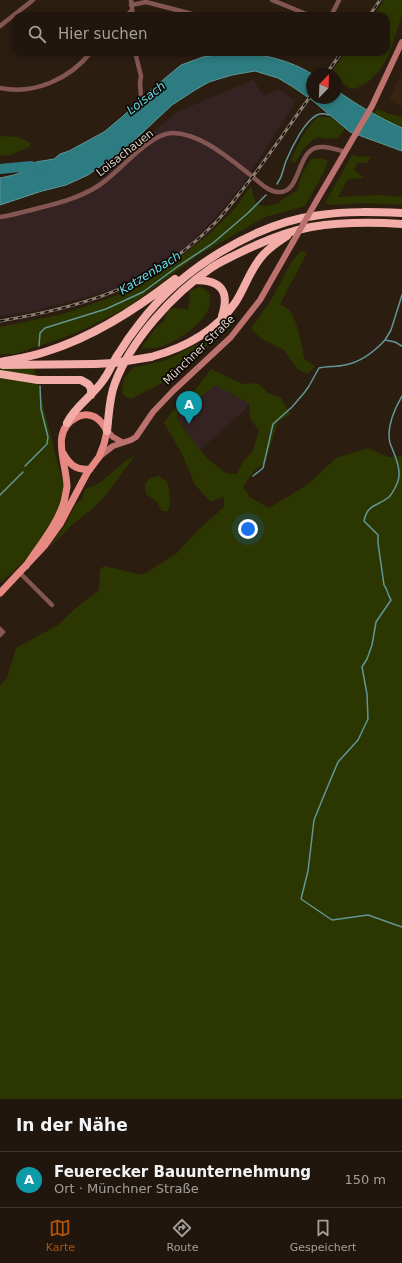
<!DOCTYPE html>
<html lang="de">
<head>
<meta charset="utf-8">
<style>
  :root { --surface:#21160d; --page:#2d231b; --text:#f1f3f6; --muted:#a29f9d; --line:#3e352e; --accent:#b45309 }
  body { margin:0; font-family:"DejaVu Sans",sans-serif; background:var(--page); color:var(--text) }
  .compass { position:absolute; left:306px; top:68px; width:36px; height:36px; border-radius:50%; background:var(--surface); box-shadow:0 2px 6px #0003; rotate:23deg }
  .you { position:absolute; left:248px; top:529px; width:14px; height:14px; margin:-10px; border:3px solid #fff; border-radius:50%; background:#1a73e8; box-shadow:0 0 0 6px #1a73e833 }
  .badge { display:grid; place-items:center; width:26px; height:26px; border-radius:50%; background:var(--accent); color:#fff; font-size:13px; font-weight:700 }
  .pin { position:absolute; translate:-50% -33px; filter:drop-shadow(0 1px 2px #0008) }
  .pin::after { content:''; position:absolute; top:21px; width:14px; height:12px; background:inherit; clip-path:polygon(0 0,100% 0,50% 100%) }
  .list { margin:0; padding:0; list-style:none }
  h2 { display:flex; justify-content:space-between; align-items:center; height:52px; margin:0; padding:0 16px; font-size:17px }
  h2 small { font-size:13px; font-weight:400; color:var(--muted) }
  .list li { display:grid; grid-template-columns:26px 1fr auto; gap:12px; align-items:center; box-sizing:border-box; height:56px; padding:0 16px; border-top:1px solid var(--line) }
  .list b { display:block; font-size:15px; white-space:nowrap }
  .list p { margin:0; font-size:13px; white-space:nowrap; color:var(--muted) }
  .list em { font-size:13px; font-style:normal; color:var(--muted) }
  .icon { flex:none; width:22px; height:22px; fill:none; stroke:currentColor; stroke-width:2; stroke-linecap:round; stroke-linejoin:round }
  .map { position:relative; flex:none; width:402px; height:1099px; overflow:hidden }
  .search { position:absolute; background:var(--surface); box-shadow:0 2px 6px #0003; left:12px; right:12px; top:12px; height:44px; display:flex; align-items:center; gap:10px; box-sizing:border-box; padding:0 14px; border-radius:12px; color:var(--muted); font-size:15px }
  .sheet { height:108px; background:var(--surface) }
  nav { display:flex; justify-content:space-around; align-items:center; box-sizing:border-box; height:56px; border-top:1px solid var(--line); background:var(--surface); font-size:11px; color:var(--muted) }
  nav a { display:grid; justify-items:center; gap:2px }
  nav .on { color:var(--accent) }
  .map>svg:first-child { display:block }
  .built { fill:#372312 }
  .industrial { fill:#352222 }
  .green { fill:#2c3600 }
  .water { fill:#2c7c81; stroke:#619697 }
  .lines { fill:none; stroke-linecap:round; stroke-linejoin:round }
  .stream { stroke:#619697; stroke-width:1.5 }
  .river { stroke:#2c7c81; stroke-width:10 }
  .street { stroke:#835652; stroke-width:4.5 }
  .secondary { stroke:#bb726e; stroke-width:6 }
  .primary { stroke:#e78983; stroke-width:7 }
  .highway { stroke:#f2ada8; stroke-width:8 }
  .rail-casing { stroke:#8b7e74; stroke-width:3 }
  .rail { stroke:#0f0905; stroke-width:1.5; stroke-dasharray:4.5; stroke-linecap:butt }
  .secondary-bridge { stroke:#bb726e; stroke-width:6 }
  .highway-bridge { stroke:#f2ada8; stroke-width:8 }
  .labels { text-anchor:middle; dominant-baseline:central; stroke-width:3.5; stroke-linejoin:round; paint-order:stroke }
  .street-label { font-size:11px; fill:#ddd3cb; stroke:#0f0905 }
  .water-label { font-size:12px; font-style:italic; fill:#67dde5; stroke:#0f0905 }
</style>
</head>
<body>
<div class="map">
<svg width="402" height="1099" viewBox="0 0 402 1099">
  <rect width="100%" height="100%" fill="#2c1d11"/>
  <path class="built" d="M402 71V107L389 100Z"/>
  <path class="industrial" d="M253 80 264 96 278 89 296 101 244 183 216 217 188 245 163 264 131 282 109 291 32 312 0 316V215L58 202 91 187 137 145 177 112Z
    M215 384 249 403 245 410 200 450 177 419Z"/>
  <path class="green" d="M384 0H402V14L390 52 380 70 367 83 355 89 350 88 336 79V74H330L346 52H386V16H373Z
    M377 109 390 114 402 117V128L373 114Z
    M318 117H331L345 129 338 138 325 139 319 137C307 141 301 153 295 163L291 161C297 145 305 128 318 117Z
    M0 136 18 137 31 143 29 147 10 155 0 156Z
    M352 155C359 157 365 156 372 157L366 163H357L354 170 364 178 348 179 338 197 382 195 402 197V205L367 203 331 205 325 203Z
    M322 158 328 161 324 172 305 206 265 217 197 256 128 307 103 320 71 335 15 354H0V327L63 314 124 293 183 255 210 233 234 210 251 186 256 205 265 206 276 204 297 190 302 174 311 159Z
    M301 251 307 253 280 304C283 306 288 308 290 311 300 326 300 344 305 360L315 366 308 374 298 370 284 350 262 339 253 331 252 327 271 300 291 263Z
    M199 287 205 289 210 294C210 300 210 305 208 310 200 327 174 344 156 348 151 349 146 348 141 348L157 326 164 321 168 311 173 308 188 309 190 298 189 291Z
    M217 334 214 340 172 378 131 399 123 395 122 388 124 378 134 367 164 361Z
    M32 361 64 488C57 528 30 557 2 582L1 581 13 569 0 581V367Z
    M211 369 243 384 257 383 268 393 281 398 290 414 278 422 265 463 253 472 243 487 250 497 269 508 307 485 336 458 368 448 388 457 402 456V1099H0V686L7 677 16 648 58 625 79 605 99 590 100 570 104 566 142 575 176 554 199 529 224 507V496L211 502 195 485 182 454 164 423 175 408 179 411 177 419 200 450 210 461 226 473 237 474 243 461 252 452 259 431 250 418 249 403 215 385 191 406 187 400Z
    M134 456H135L104 497 91 510 74 523 48 549 65 525 76 504 82 499 85 489 98 484 127 460Z
    M159 476 167 482C170 492 171 501 168 511H162L157 502 146 494 145 484 150 478Z"/>
  <path class="water" d="M243 53C267 55 291 61 312 74V98H336V90C357 105 378 117 402 128V151L350 132 312 100 293 87 278 78 255 71 232 75 209 82 195 90 172 105 126 148 88 175 66 185 42 191 0 205V178L14 175 27 170 36 162 54 159 60 154 69 151 104 132 122 117 151 90 181 65 203 57 218 55Z"/>
  <g class="lines">
    <path class="stream" d="M277 184C284 174 282 171 286 161 291 149 306 117 320 114 323 113 326 114 329 115
      M402 295 391 330 385 340 395 342 402 346
      M39 346 40 333 45 328 106 309 143 292 177 267 213 243 248 213 266 195
      M402 396C394 410 386 427 390 443 394 454 402 469 398 481 396 486 393 493 389 497 377 507 368 503 364 521L378 535V543L384 585C388 590 387 594 391 600L376 622 372 645 367 659 362 667 367 694 368 719 358 740 338 762 325 793 314 820 308 871 301 899 332 920 368 915 402 927
      M25 466 47 444 48 437 41 409 40 386
      M253 476 263 468 273 424 292 407 304 393 309 386 319 368C328 366 336 367 345 365 361 362 374 352 385 340
      M0 495 23 472"/>
    <path class="river" d="M0 169 31 166 44 169"/>
    <path class="street" d="M131 0 133 16
      M272 0 311 16
      M131 5 146 2 200 16
      M126 16 132 10
      M331 16 339 0
      M0 26 33 0
      M135 52 141 76 140 83 141 98
      M0 88C34 95 70 79 91 52
      M0 217C9 216 18 213 27 211 51 205 76 200 98 186 119 173 147 135 171 133 200 132 231 160 253 177 260 183 269 192 279 192 302 193 296 147 321 147 329 146 337 150 345 152
      M20 573 52 605
      M0 629 3 632 0 635"/>
    <path class="secondary" d="M317 200 372 106 402 42
      M107 431 113 437 122 442
      M100 456 113 446 131 440 136 437 153 412 173 391 231 337 260 300 293 242"/>
    <path class="primary" d="M63 453C69 464 76 471 90 469
      M0 593 45 545 60 524 87 473 99 457 104 444 107 431C104 425 100 420 95 417 89 414 83 414 77 417 49 431 67 464 67 487 66 492 65 498 64 502 57 525 39 546 26 566"/>
    <path class="highway" d="M195 280C221 280 230 291 222 316
      M151 357C184 348 215 332 235 303 245 288 250 269 263 255 270 247 278 242 287 236
      M0 362C15 359 30 357 45 352 93 337 135 310 175 279
      M3 365 95 364
      M0 374 38 380H81L88 384 91 388V395
      M67 423C75 406 94 395 104 379 110 371 113 361 119 353 125 343 132 333 140 323 180 270 254 223 320 215 347 211 375 212 402 213
      M107 431C109 415 109 398 115 383 131 340 173 294 211 268 218 263 227 259 235 255 259 243 284 232 311 227 342 222 371 222 402 224"/>
    <defs>
      <path id="rail" d="M369 16 380 0
        M326 74 342 52
        M0 321C88 306 154 286 218 220 225 212 232 203 239 194 265 162 288 127 312 94"/>
    </defs>
    <use href="#rail" class="rail-casing"/>
    <use href="#rail" class="rail"/>
    <path class="secondary-bridge" d="M293 242 317 200"/>
    <path class="highway-bridge" d="M95 364 114 363 151 357"/>
  </g>
  <g class="labels">
    <g class="street-label">
      <text transform="translate(125 153) rotate(-38)">Loisachauen</text>
      <text transform="translate(199 350) rotate(-44)">Münchner Straße</text>
    </g>
    <g class="water-label">
      <text transform="translate(146 98) rotate(-38)">Loisach</text>
      <text transform="translate(150 273) rotate(-32)">Katzenbach</text>
    </g>
  </g>
</svg>
<svg class="compass" viewBox="-18 -18 36 36"><path d="M0-13l5 13h-10z" fill="#e53935"/><path d="M0 13l5-13h-10z" fill="#a29f9d"/></svg>
<div class="you"></div>
<div class="pin badge" style="left:189px;top:424px;background:#0f9aa8">A</div>
<div class="search"><svg class="icon" aria-label="search" viewBox="0 0 24 24"><circle cx="10" cy="10" r="6"/><path d="M15 15l6 6"/></svg>Hier suchen</div>
</div>
<section class="sheet">
<h2>In der Nähe<small></small></h2>
<ul class="list">
<li><span class="badge" style="background:#0f9aa8">A</span><div><b>Feuerecker Bauunternehmung</b><p>Ort · Münchner Straße</p></div><em>150 m</em></li>
</ul>
</section>
<nav>
<a class="on"><svg class="icon" aria-label="map" viewBox="0 0 24 24"><path d="M3 6l6-2 6 2 6-2v14l-6 2-6-2-6 2zM9 4v14M15 6v14"/></svg>Karte</a>
<a><svg class="icon" aria-label="directions" viewBox="0 0 24 24"><path d="M12 3l9 9-9 9-9-9zM9 14v-3h6M13 9l2 2-2 2"/></svg>Route</a>
<a><svg class="icon" aria-label="saved" viewBox="0 0 24 24"><path d="M7 4h10v16l-5-4-5 4z"/></svg>Gespeichert</a>
</nav>
</body>
</html>
